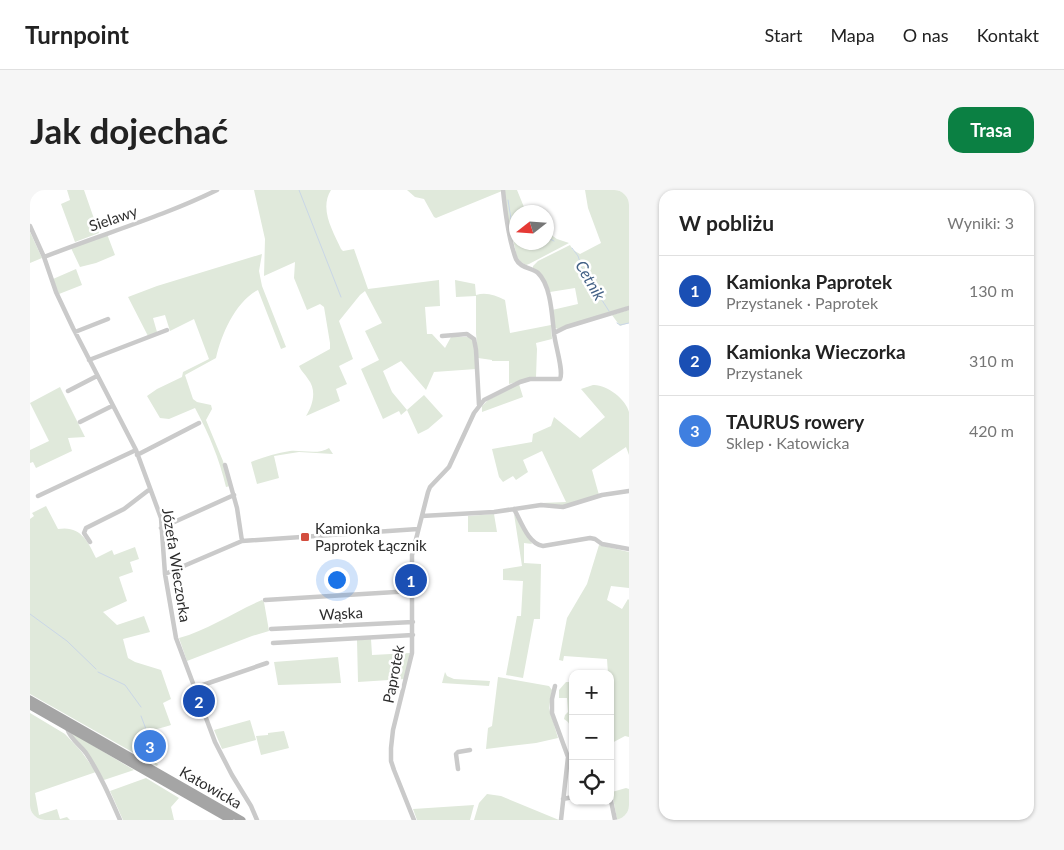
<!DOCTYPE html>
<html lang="pl">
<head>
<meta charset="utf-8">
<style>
  :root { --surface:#fff; --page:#f6f6f6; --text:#222; --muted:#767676; --line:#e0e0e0; --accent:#0b8043 }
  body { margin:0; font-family:Lato,sans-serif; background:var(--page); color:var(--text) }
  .controls { position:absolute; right:15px; bottom:15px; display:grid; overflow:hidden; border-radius:10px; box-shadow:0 1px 4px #0004 }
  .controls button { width:45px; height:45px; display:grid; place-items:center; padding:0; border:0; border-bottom:1px solid var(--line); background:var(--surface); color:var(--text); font:25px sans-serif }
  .compass { position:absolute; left:479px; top:15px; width:45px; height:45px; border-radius:50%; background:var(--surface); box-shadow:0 1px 4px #0004; rotate:253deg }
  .you { position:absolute; left:306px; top:389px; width:18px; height:18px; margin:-12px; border:4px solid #fff; border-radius:50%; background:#1a73e8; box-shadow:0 0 0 8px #1a73e833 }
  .badge { display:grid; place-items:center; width:32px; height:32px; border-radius:50%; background:var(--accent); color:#fff; font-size:16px; font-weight:700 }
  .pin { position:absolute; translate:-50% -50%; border:2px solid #fff; box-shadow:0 1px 5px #0006 }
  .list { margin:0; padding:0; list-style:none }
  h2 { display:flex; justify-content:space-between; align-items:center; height:65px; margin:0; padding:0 20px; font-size:21px }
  h2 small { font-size:16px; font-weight:400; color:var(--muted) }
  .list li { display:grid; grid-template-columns:32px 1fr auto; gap:15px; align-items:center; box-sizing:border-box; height:70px; padding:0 20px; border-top:1px solid var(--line) }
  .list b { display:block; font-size:19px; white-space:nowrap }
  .list p { margin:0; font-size:16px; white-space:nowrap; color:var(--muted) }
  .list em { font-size:16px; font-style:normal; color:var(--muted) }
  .icon { flex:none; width:28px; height:28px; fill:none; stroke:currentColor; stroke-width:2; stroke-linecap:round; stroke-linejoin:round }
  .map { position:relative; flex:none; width:599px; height:630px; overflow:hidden; border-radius:15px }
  header { display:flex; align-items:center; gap:30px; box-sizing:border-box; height:70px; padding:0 25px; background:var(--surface); border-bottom:1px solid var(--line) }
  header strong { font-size:24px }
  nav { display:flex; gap:28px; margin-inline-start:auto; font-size:18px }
  .intro { display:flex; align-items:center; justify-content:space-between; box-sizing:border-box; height:120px; padding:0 30px }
  h1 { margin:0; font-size:35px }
  .button { padding:12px 22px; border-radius:15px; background:var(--accent); color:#fff; font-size:18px; font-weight:700 }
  main { display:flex; gap:30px; padding:0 30px }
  aside { flex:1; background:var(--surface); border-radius:15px; box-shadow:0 1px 4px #0004 }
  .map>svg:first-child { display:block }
  .green { fill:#e0e9db }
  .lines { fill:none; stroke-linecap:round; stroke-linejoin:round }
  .stream { stroke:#c9d6e7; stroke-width:1 }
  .minor { stroke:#cacaca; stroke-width:4.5 }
  .primary { stroke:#a5a5a5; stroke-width:7 }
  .poi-dot { fill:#d34e3f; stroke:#fff; stroke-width:2 }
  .labels { text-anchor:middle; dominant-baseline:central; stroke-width:5; stroke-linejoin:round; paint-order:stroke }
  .street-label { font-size:15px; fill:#2d2d2d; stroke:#fff }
  .poi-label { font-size:15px; fill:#2d2d2d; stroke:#fff; text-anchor:start }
  .water-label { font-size:16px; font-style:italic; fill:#436186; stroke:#fff }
</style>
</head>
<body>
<header>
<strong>Turnpoint</strong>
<nav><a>Start</a><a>Mapa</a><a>O nas</a><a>Kontakt</a></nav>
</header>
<div class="intro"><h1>Jak dojechać</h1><a class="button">Trasa</a></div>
<main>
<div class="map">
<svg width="599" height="630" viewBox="0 0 599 630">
  <rect width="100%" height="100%" fill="#fff"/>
  <path class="green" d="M37 0H54L69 43 45 52 31 14 40 10Z
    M224 0H301C289 19 303 41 311 59L313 61 324 59 338 99 409 90 410 116 395 117 397 144H402L415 158 421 147H440L443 151 446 179 404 182 396 200 371 171 353 181 362 202 377 220 394 205 413 226 398 239 388 244 377 220 371 225 369 221 353 229 331 179 349 170 335 141 352 133 335 101 330 105 309 131 323 169 309 176 317 194 306 199 310 211 276 226C283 215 287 200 278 189 275 184 271 181 269 176L300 159V153L294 117 290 114 277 120 264 88 265 72 234 86 235 49Z
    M377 0H472V1L406 28 404 27 394 9 385 7Z
    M474 0H487L496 22H487V52H516L517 42 527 49 539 53 499 74 496 75 491 72 487 67 477 24Z
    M555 0H599V116L528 139 525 138 522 120 548 114 545 98 520 102 509 82 503 78V76L508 71 540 55 543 60 550 64 571 53 558 18Z
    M0 42 12 68 0 73Z
    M77 44 85 65 66 73 50 77 41 58Z
    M232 64 229 81 232 96 256 157 251 159 228 100C206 111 191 145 186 168L155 185 163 209 167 212 181 215 182 219 176 230 193 271 200 296 196 297C189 268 179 244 165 218L139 229 130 228 117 206 127 199 152 187 153 182 179 169 164 129 140 141 135 125 123 128 127 142 118 146 98 107 127 96Z
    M46 79 52 95 29 104 23 89Z
    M425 90 445 94 446 105C456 102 465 105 475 110L480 143 521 135 522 149 506 153 507 159 506 187 479 194V171H462V170L448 168 446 143V106L426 107Z
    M599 120V133L590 136 582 125Z
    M489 194 493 207 452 222V216L458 210Z
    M563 195C576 194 596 209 599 222 599 231 599 254 599 265L596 257 562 280 569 305 537 316 511 314V313L536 312 512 261 493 270 498 282 486 290 483 286 473 292 469 287 462 259 502 252 503 244 521 236 524 227 550 248 575 227 551 199Z
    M30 197 55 247 38 248 42 261 6 278 3 272 0 273V260L19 251 0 213Z
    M299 258 303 264 269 262 244 266 249 288 227 294 221 272C234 267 246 263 260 261 272 260 289 265 299 258Z
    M16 316 28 339C50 335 58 351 66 368L82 360 84 365 105 357 109 369 100 372 103 382 89 387 97 411 73 422 87 435 114 426 120 442 93 449 98 468 105 472 131 480 141 509 133 513 141 535C129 539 108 542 103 553L105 562 128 574 127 576 0 504V329L4 326 2 323Z
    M464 324 467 342H438V326Z
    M484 324 502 354 494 353V373L511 374 510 429H504L493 488 476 485 487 426H491L493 391 473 390V379L492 376Z
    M569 355 599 362V398L581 396 577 410 592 419 598 409 599 410V547L595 546 580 554V484H578L577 469 534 466 533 471 529 470 537 428 557 394Z
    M232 410 234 412 239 441 222 446 157 471 149 448C178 440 204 422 232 410Z
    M341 449 342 465 380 463 375 489 328 492 327 450Z
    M308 467 311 493 248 495 244 472Z
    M415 482 417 486 424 489 460 491 459 496 412 493Z
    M468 487 519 496 522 500 519 518 528 548 506 553 456 559 458 538 462 536Z
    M536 492H543V541L538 532 534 529 535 525 538 522 537 508H529V500Z
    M0 523 35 544 51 561 66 582 5 603 9 625 27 619 30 629 37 627 40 630H0Z
    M220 530 226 550 192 559 184 540Z
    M254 541 259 558 231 565 226 546 238 545V543Z
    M42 543 104 580 74 590 41 545Z
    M116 588 149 608 141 617 144 630H93L80 601Z
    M596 598 599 599V630H587L582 602Z
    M457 604 471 606 529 630H444L449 613Z
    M444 615 440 630H387L383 619Z"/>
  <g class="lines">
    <path class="stream" d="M269 0 311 107
      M478 10 481 29 487 33
      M516 47 524 51
      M542 58 548 66 553 81 579 121
      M587 133 590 135 599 133
      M0 424 37 451 66 479
      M68 482 95 495 111 517
      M110 558 107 555 108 553 119 547 111 526"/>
    <path class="minor" d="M473 0C475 20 479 51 486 69 490 78 502 78 508 83 521 95 522 126 524 143
      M0 36 14 67 26 102 43 138 106 260 131 328 135 384 146 448 185 552 202 585 221 616 227 630
      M14 67C72 44 132 27 187 0
      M45 142 78 129
      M412 146 437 144 444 149 446 160 449 215
      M59 170 137 140
      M38 201 67 186
      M50 232 82 216
      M107 265 169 233
      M195 275 207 318 212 351
      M8 306 106 260
      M484 319C491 331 498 354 513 356L560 348 565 349 572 354 599 359
      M392 326 464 322 511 315 533 317 572 305 599 301
      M131 338 204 305
      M60 352 54 343 56 338 94 319 120 299
      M135 384 212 351 388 339
      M235 410 382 401
      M241 439 383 432
      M243 453 383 445
      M525 496 522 509V523L538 567 531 630
      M164 498 237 473
      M37 538C40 549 49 554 56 563 70 584 80 607 90 630
      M428 579 426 564 428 562 440 560
      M580 606 585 630
      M533 609 543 607
      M384 630 364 580 361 571V558L363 540 382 463V365L398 302 400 297 419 277 444 223 454 210 490 192 500 189H530C534 181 525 155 524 143L536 137 599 118"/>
    <path class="primary" d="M0 509 212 630
      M0 516 200 630"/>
  </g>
  <rect class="poi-dot" x="270" y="342" width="10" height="10" rx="2.5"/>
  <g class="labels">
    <g class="street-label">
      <text transform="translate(83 28) rotate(-19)">Sielawy</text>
      <text transform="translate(147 375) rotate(81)">Józefa Wieczorka</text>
      <text transform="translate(311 423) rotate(-3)">Wąska</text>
      <text transform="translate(363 484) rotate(-79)">Paprotek</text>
      <text transform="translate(181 597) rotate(30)">Katowicka</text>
    </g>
    <g class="poi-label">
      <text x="285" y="338">Kamionka<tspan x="285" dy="17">Paprotek Łącznik</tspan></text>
    </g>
    <g class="water-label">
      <text transform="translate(561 90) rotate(60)">Cetnik</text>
    </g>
  </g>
</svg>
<div class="controls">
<button>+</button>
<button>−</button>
<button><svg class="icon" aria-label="locate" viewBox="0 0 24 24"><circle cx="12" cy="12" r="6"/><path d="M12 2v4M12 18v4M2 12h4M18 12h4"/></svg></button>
</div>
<svg class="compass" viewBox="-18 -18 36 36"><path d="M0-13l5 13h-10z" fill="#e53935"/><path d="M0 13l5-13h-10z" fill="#767676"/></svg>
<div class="you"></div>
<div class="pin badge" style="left:381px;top:390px;background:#1a4fb4">1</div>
<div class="pin badge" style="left:169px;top:511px;background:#1a4fb4">2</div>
<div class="pin badge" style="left:120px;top:556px;background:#3f7fe0">3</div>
</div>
<aside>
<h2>W pobliżu<small>Wyniki: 3</small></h2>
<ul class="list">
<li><span class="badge" style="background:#1a4fb4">1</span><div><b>Kamionka Paprotek</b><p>Przystanek · Paprotek</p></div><em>130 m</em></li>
<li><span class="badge" style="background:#1a4fb4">2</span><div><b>Kamionka Wieczorka</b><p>Przystanek</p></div><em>310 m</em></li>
<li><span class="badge" style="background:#3f7fe0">3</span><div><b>TAURUS rowery</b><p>Sklep · Katowicka</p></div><em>420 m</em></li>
</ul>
</aside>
</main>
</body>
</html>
